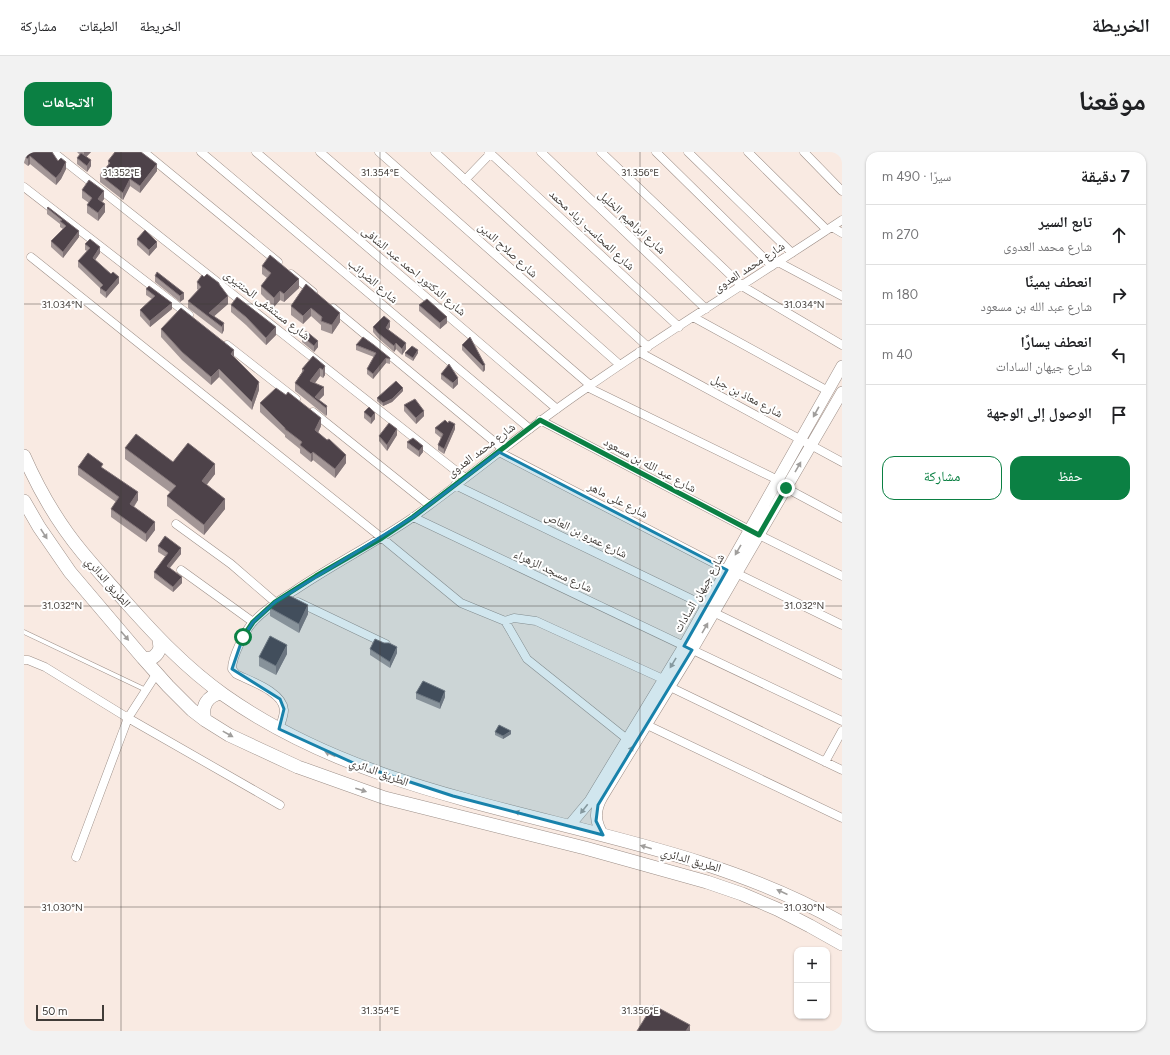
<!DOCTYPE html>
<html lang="ar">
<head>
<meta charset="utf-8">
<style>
  :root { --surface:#fff; --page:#f2f2f2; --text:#202124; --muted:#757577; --line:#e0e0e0; --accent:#0b8043 }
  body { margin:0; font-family:Figtree,"Noto Naskh Arabic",sans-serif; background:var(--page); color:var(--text); direction:rtl }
  .controls { position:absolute; right:12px; bottom:12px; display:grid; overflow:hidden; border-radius:8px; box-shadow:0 1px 3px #0004 }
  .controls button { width:36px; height:36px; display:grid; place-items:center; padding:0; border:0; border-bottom:1px solid var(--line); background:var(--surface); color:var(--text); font:20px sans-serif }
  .scale { position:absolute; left:12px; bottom:10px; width:68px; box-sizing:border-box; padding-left:4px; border:2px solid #413c38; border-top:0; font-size:11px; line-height:14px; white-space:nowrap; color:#413c38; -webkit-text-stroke:3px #fff; paint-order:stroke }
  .stop { position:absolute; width:12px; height:12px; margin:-9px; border:3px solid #0b8043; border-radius:50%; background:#fff }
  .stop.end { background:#0b8043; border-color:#fff; box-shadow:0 1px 4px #0008 }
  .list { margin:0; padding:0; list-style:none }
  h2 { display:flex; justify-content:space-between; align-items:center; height:52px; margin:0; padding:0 16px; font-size:17px }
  h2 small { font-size:13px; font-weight:400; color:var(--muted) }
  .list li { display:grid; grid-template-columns:26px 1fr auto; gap:12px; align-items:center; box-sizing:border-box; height:60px; padding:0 16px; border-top:1px solid var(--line) }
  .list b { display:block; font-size:15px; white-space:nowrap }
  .list p { margin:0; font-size:13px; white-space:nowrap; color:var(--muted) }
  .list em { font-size:13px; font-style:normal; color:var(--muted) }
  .actions { display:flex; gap:8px; padding:12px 16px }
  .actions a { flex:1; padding:9px 0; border:1px solid var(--accent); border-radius:12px; text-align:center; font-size:14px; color:var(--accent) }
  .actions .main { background:var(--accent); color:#fff }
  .icon { flex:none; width:22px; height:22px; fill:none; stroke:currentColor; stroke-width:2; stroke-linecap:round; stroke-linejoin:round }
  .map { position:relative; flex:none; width:818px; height:879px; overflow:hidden; direction:ltr; border-radius:12px }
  header { display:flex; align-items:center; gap:24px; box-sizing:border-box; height:56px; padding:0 20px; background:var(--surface); border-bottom:1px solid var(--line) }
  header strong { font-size:19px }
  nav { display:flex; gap:22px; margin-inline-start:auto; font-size:14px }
  .intro { display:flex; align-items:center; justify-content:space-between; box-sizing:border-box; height:96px; padding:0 24px }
  h1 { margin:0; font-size:28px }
  .button { padding:10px 18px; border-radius:12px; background:var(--accent); color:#fff; font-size:14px; font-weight:700 }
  main { display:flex; gap:24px; padding:0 24px }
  aside { flex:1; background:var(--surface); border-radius:12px; box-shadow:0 1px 3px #0004 }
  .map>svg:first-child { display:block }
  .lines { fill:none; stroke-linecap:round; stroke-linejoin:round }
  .service-casing { stroke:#9d8f88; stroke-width:5 }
  .minor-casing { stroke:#9d8f88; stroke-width:9 }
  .secondary-casing { stroke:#9d8f88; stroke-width:12 }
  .trunk-casing { stroke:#9d8f88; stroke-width:14 }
  .service { stroke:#fff; stroke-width:4 }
  .minor { stroke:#fff; stroke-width:8 }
  .secondary { stroke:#fff; stroke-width:11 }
  .trunk { stroke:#fff; stroke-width:13 }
  .wall { fill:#a39696 }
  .shaded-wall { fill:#817477 }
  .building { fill:#4d4249; stroke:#817477 }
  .oneway { fill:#a09e9c }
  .route { stroke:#0b8043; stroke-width:5 }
  .marked { fill:#1882ab; fill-opacity:0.2; stroke:#1882ab; stroke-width:3; stroke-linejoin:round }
  .ticks { fill:none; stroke:#413c38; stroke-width:1; stroke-opacity:0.45 }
  .labels { text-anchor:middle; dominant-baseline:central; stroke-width:4; stroke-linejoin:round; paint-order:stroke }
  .street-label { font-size:12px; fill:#413c38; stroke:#fff }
  .ticks-label { font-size:10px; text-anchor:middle; fill:#413c38; stroke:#fff; stroke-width:4; stroke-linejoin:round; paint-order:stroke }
</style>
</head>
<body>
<header>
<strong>الخريطة</strong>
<nav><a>الخريطة</a><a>الطبقات</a><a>مشاركة</a></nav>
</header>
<div class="intro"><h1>موقعنا</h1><a class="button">الاتجاهات</a></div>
<main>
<aside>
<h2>7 دقيقة<small>سيرًا · 490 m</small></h2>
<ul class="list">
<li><svg class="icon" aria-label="ahead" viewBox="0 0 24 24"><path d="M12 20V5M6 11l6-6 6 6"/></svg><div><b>تابع السير</b><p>شارع محمد العدوى</p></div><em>270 m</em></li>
<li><svg class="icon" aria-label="right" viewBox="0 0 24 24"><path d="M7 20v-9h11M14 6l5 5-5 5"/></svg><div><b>انعطف يمينًا</b><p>شارع عبد الله بن مسعود</p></div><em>180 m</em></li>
<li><svg class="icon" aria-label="left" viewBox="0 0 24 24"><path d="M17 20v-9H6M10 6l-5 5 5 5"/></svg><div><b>انعطف يسارًا</b><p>شارع جيهان السادات</p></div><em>40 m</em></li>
<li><svg class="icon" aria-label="arrive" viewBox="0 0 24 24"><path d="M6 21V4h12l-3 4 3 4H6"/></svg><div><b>الوصول إلى الوجهة</b></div></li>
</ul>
<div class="actions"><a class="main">حفظ</a><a>مشاركة</a></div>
</aside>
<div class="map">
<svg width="818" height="879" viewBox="0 0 818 879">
  <rect width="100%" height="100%" fill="#f9eae2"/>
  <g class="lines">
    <defs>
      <path id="service" d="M0 480 122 538"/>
      <path id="minor" d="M29 0 441 326
        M120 0 254 110
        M177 0 506 277
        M232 0 533 257
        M296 0 566 233
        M355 0 596 213
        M411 0 624 195
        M465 0 655 175
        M517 0 682 157
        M577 0 718 134 818 193
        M632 0 748 114
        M664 0 768 101
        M724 0 803 78
        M780 0 818 39
        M441 28 467 1
        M0 35 165 163
        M808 75 818 81
        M7 105 358 386 437 451 481 469 503 507 603 587
        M754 110 818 144
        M267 122 289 140
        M309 156 479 297
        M669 165 804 239
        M203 193 272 247
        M615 200 818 310
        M563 235 754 328
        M289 260 405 353
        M516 268 735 383 818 424
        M475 300 703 418
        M431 333 682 454
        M762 336 818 366
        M389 365 818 569
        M152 372 207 412 251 450
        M157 418 229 470
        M712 421 818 473
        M274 450 362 492
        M689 460 818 523
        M481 469 490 466 512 469 639 527
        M0 508H4L21 515 104 566 256 653
        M646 535 818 618
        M623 573 818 666
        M255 577C257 571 260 564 260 558 259 540 226 529 212 522L208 517C208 505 221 478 230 469 242 456 256 448 270 439 308 413 350 392 388 366 447 324 503 276 564 235 647 177 734 124 818 68
        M801 610 818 579
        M52 705 104 566 133 521"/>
      <path id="secondary" d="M545 674 566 649 660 494 818 214
        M579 683C571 670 570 659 578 645L668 498 818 240"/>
      <path id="trunk" d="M0 304C15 338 34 371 58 400 72 417 86 432 100 448 131 483 162 516 200 543 384 673 625 661 818 771
        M0 349 15 375 46 420 119 506 144 534 168 558 181 568 205 583 274 615 361 646 561 696 683 730 718 742 753 757 786 774 818 792
        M119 506C128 508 133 504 136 496L135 487
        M181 568C177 554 183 544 197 541"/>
    </defs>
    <use href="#service" class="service-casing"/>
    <use href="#minor" class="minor-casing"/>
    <use href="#secondary" class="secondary-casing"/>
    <use href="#trunk" class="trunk-casing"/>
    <use href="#service" class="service"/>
    <use href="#minor" class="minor"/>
    <use href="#secondary" class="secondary"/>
    <use href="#trunk" class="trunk"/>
  </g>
  <path class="wall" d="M0 0 34 9 42 17 37 27 32 33 6 12 4 14 0 11Z
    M53 0H67L62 5 67 14 63 20 53 12V6L56 3Z
    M84 9 133 19 116 41 106 34 99 48 76 30V23L84 13Z
    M58 38 80 47 78 50 81 60 74 69 63 61V53L65 51 58 46Z
    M23 56 55 79V85L39 106 27 95V89L39 77 36 75V72L23 62Z
    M113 87 133 95 125 104 113 93Z
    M61 92 76 101 71 108 95 131 82 146 76 141V136L54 115V109L63 99 61 98Z
    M238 114 275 136 260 150 256 148 250 155 237 142V134L243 126 238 122Z
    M131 124 160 147 156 150 131 130Z
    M180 125 195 133 204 152 190 164 200 178 198 182 164 156V149L174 138 173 137V130Z
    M282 132 316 170 308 182 297 178V173L287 164 279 172 267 163V154Z
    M125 134 148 157 126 175 116 164V158L128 147 122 143V137Z
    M207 153 252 183 242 193 222 173 207 160Z
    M395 153 423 171 416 177 395 159Z
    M349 175H366L364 177 382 197 378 203 372 197 370 200 354 186 349 180Z
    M137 177 210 205 235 238 228 258 195 225 187 233 158 208 137 185Z
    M278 184 294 195 290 200 278 190Z
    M332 193 366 206V212L362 211 349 227 343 222V217L350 205 332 198Z
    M438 193 461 213V218L459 220 438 198Z
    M381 201H394L389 209 381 204Z
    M301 214V223L299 226 296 224 291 231 300 243 295 248 303 254V262L302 264 271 239V231L278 220V217Z
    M417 222 434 232 429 237 417 227Z
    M379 239 368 250 359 254 353 249V246Z
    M236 251 297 274 294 281 322 311 311 326 289 308 287 310 276 301V297L261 285V283L236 260Z
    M380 253 400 264 392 272 380 259Z
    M340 260 351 267 347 272 340 266Z
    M411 276 431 277 420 302 414 298V293L417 286 411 281Z
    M373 283 363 299 355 289V284Z
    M383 290 399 300 395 305 383 296Z
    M101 296 149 310 191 322 182 333 201 357 180 383 143 354V344L147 341 101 307Z
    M54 315 79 317 114 348 110 355 131 378 122 390 87 365V357L92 350 54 323Z
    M134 394 157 402 146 416 158 431 149 440 130 426V420L142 405 134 400Z
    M246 456 284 462 275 481 246 464Z
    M346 497 373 501 366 516 346 503Z
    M263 502 252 523 235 514V505Z
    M392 541 421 545 416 557 392 547Z
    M471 580 487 582 479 587 471 583Z"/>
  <path class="shaded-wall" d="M60 0H67L60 7Z
    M6 4V12L4 14V7Z
    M67 8V14L63 20V14Z
    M42 10V17L37 27 32 33V26Z
    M133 12V19L116 41V34Z
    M106 27V34L99 48V41Z
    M80 39V47L74 55V47Z
    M81 52V60L74 69V61Z
    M55 79V85L39 106V100Z
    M133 90V95L125 104V98Z
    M76 95V101L69 111V106Z
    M95 125V131L82 146V140Z
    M275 127V136L260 150V142Z
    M256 139V148L250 155V146Z
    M160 141V147L156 150V144Z
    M204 144V152L187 167 185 161Z
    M148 151V157L126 175V169Z
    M287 156V164L279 172V164Z
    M316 161V170L308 182V173Z
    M423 165V171L416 177V171Z
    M366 169V175L362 181V176Z
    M200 171V178L198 182V175Z
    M252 175V183L242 193V186Z
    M294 189V195L290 200V194Z
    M372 191V197L370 200V194Z
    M382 191V197L378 203V197Z
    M210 198V206L207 202Z
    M394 198V201L389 209V206Z
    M362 206V211L349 227V222Z
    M461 213V218L459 220V214Z
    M301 214V223L299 226V218Z
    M296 216V224L286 238V229Z
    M195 217V225L187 233V225Z
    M434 226V232L429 237V231Z
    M235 230V238L228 258V250Z
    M300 235V243L294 249 291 245Z
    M379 236V239L368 250 359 254V251Z
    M303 254V262L302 264V256Z
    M400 259V264L392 272V266Z
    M351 261V267L347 272V266Z
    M297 266V274L291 287V278Z
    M431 272V277L420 302V297Z
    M373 277V283L363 299V293Z
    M399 294V300L395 305V299Z
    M289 300V308L287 310V302Z
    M322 303V311L311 326V317Z
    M191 312V322L178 339V329Z
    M114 340V348L106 360V352Z
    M201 347V357L180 383V373Z
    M131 370V378L122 390V382Z
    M157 396V402L143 419V414Z
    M158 425V431L149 440V435Z
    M284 453V462L275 481V472Z
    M263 493V502L252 523V514Z
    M373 495V501L366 516V510Z
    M421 539V545L416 557V551Z
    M487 579V582L479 587V584Z
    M666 873V879H662Z"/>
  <path class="building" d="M0 0H28L34 9 37 6 42 10 37 20 32 26 6 4 4 7 0 4Z
    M91 0H117L133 12 116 34 106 27 99 41 76 23 86 11 84 9Z
    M57 1 67 8 63 14 53 6Z
    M65 28 80 39 74 47 81 52 74 61 63 53 68 46 58 38Z
    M24 55 55 79 39 100 27 89 42 74 36 69 38 68 23 56Z
    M121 78 133 90 125 98 113 87Z
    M66 87 76 95 69 106 87 122 89 120 95 125 82 140 76 136 79 133 54 109 66 96 61 92Z
    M246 103 275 127 260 142 256 139 250 146 237 134 247 121 238 114Z
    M133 120 160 141 156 144 131 124Z
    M183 122 195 131V132L204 144 185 161 200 171 198 175 164 149 177 135 173 130 178 123 180 125Z
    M282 132 316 161 308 173 297 169 298 165 287 156 279 164 267 154Z
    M125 134 148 151 126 169 116 158 131 144 122 137Z
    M213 145 252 175 242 186 222 165 207 153Z
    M403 147 423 165 416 171 395 153Z
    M157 156 210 198 207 202 235 230 228 250 195 217 187 225 158 200 137 177Z
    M360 164 366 169 362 176 382 191 378 197 372 191 370 194 354 181 349 175Z
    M282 179 294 189 290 194 278 184Z
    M339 185 350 193 366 206V207L362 206 349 222 343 217 352 201 332 193Z
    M446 185 461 213 459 214 438 193Z
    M388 194 394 198 389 206 381 201Z
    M289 204 301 214 299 218 296 216 286 229 300 235 291 245 303 254 302 256 271 231 280 218 278 217Z
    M425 212 434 226 429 231 417 222Z
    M372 229 379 236 368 247 359 251 353 246Z
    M252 236 262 243 264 240 297 266 291 278 303 288 305 287 322 303 311 317 289 300 287 302 276 293 278 290 261 277V276L236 251Z
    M391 247 400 259 392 266 380 253Z
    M345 255 351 261 347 266 340 260Z
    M421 268 424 271 425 269 431 272 420 297 414 293 419 282 411 276Z
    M365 271 373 277 363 293 355 284Z
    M112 282 149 310 164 291 191 312 178 329 201 347 180 373 143 344 152 334 101 296Z
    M389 286 399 294 395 299 383 290Z
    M64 301 79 312 77 315 114 340 106 352 131 370 122 382 87 357 95 345 54 315Z
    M141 384 157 396 143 414 158 425 149 435 130 420 144 401 134 394Z
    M264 443 284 453 275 472 246 456Z
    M246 484 263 493 252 514 235 505Z
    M351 487 360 491H365L373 495 366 510 346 497Z
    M399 529 421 539 416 551 392 541Z
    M475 573 487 579 479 584 471 580Z
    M629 853 666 873 662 879H613Z"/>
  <defs><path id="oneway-solid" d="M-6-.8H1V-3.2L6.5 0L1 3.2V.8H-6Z"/></defs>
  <g class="oneway">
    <use href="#oneway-solid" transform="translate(792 260) rotate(119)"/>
    <use href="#oneway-solid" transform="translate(774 315) rotate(-60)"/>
    <use href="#oneway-solid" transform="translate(20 382) rotate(57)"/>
    <use href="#oneway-solid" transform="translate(714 398) rotate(120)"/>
    <use href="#oneway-solid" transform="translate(681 476) rotate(-60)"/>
    <use href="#oneway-solid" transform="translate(101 484) rotate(50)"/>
    <use href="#oneway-solid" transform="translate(649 511) rotate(121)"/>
    <use href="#oneway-solid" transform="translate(204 582) rotate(29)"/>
    <use href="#oneway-solid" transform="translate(606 599) rotate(-58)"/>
    <use href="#oneway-solid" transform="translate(306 602) rotate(-156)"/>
    <use href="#oneway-solid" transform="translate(337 638) rotate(18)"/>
    <use href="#oneway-solid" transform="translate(560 657) rotate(128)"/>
    <use href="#oneway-solid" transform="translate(496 661) rotate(-165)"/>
    <use href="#oneway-solid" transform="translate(622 695) rotate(-164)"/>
    <use href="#oneway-solid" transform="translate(758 740) rotate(-156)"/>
  </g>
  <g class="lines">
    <path class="route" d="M219 485 229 470 251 450 292 424 358 386 389 365 516 268 735 383 762 336"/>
  </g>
  <path class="marked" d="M475 300 703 418 660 494 668 498 574 653 572 669 579 683 429 644 334 613 255 577 260 557 256 547 208 517 219 485 229 470 251 450 389 365Z"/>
  <path class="ticks" d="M97 0V879M356 0V879M616 0V879M0 152H818M0 454H818M0 755H818"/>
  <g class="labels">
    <g class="street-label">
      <text transform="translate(608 70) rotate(43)">شارع ابراهيم الخليل</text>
      <text transform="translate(568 78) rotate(43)">شارع المحاسب زياد محمد</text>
      <text transform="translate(484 98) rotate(42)">شارع صلاح الدين</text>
      <text transform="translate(725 115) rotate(-33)">شارع محمد العدوى</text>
      <text transform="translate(390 119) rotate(40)">شارع الدكتور احمد عبد الشافى</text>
      <text transform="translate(349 129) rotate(40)">شارع الضرائب</text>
      <text transform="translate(243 153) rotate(38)">شارع مستشفى الحنتيرى</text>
      <text transform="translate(723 244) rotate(28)">شارع معاذ بن جبل</text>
      <text transform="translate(457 298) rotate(-37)">شارع محمد العدوى</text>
      <text transform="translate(626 313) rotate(28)">شارع عبد الله بن مسعود</text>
      <text transform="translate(594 348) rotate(27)">شارع على ماهر</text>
      <text transform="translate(562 383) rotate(26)">شارع عمرو بن العاص</text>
      <text transform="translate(529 419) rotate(25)">شارع مسجد الزهراء</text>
      <text transform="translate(84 430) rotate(49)">الطريق الدائري</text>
      <text transform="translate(675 441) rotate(-60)">شارع جيهان السادات</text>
      <text transform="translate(355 620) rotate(20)">الطريق الدائري</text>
      <text transform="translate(667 708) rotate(16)">الطريق الدائري</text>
    </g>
  </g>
  <g class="ticks-label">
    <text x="97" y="24">31.352°E</text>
    <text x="356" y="24">31.354°E</text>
    <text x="616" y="24">31.356°E</text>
    <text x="38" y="156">31.034°N</text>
    <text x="780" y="156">31.034°N</text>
    <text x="38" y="457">31.032°N</text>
    <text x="780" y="457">31.032°N</text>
    <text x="38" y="759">31.030°N</text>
    <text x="780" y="759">31.030°N</text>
    <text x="356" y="862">31.354°E</text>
    <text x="616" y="862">31.356°E</text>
  </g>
</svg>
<div class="controls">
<button>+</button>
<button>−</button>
</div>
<div class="scale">50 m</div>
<div class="stop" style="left:219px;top:485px"></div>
<div class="stop end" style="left:762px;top:336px"></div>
</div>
</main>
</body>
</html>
